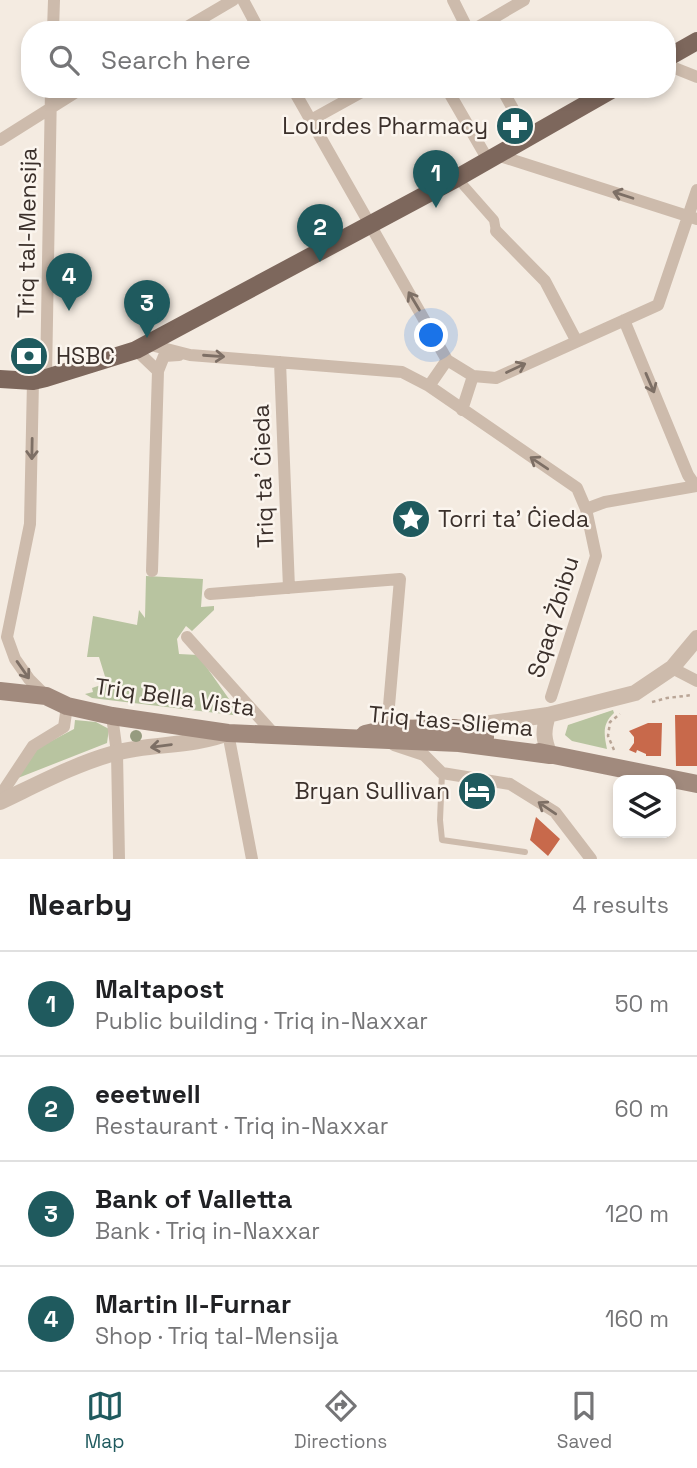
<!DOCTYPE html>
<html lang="en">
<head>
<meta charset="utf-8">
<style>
  :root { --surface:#fff; --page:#f2f2f2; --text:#202124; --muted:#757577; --line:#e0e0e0; --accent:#1f5a5e }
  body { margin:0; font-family:"Space Grotesk",sans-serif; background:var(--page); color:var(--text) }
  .controls { position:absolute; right:21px; bottom:21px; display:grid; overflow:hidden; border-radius:14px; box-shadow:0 4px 10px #0003 }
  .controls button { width:63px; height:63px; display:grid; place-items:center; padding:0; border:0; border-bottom:2px solid var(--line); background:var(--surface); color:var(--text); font:35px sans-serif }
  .you { position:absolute; left:432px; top:336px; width:24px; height:24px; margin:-18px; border:5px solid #fff; border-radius:50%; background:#1a73e8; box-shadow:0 0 0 10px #1a73e833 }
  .badge { display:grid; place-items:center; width:46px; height:46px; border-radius:50%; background:var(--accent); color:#fff; font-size:23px; font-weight:700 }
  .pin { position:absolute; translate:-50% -58px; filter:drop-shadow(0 2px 4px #0008) }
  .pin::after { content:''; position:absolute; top:37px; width:24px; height:21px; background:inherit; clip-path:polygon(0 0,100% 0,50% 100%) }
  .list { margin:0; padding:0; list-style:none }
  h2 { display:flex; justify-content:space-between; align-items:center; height:91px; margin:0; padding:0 28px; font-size:30px }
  h2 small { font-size:23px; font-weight:400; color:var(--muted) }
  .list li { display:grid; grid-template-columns:46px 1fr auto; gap:21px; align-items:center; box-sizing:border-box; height:105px; padding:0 28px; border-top:2px solid var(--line) }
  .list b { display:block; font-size:26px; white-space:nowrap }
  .list p { margin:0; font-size:23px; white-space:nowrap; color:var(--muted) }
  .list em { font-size:23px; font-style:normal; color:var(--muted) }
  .icon { flex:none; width:38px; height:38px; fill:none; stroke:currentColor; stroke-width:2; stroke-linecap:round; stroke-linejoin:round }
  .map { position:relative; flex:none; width:697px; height:859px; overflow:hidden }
  .search { position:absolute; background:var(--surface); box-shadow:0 4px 10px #0003; left:21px; right:21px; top:21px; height:77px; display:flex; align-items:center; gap:18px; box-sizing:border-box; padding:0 24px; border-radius:28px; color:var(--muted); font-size:26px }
  .sheet { height:511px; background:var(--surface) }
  nav { display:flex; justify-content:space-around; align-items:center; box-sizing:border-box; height:98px; border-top:2px solid var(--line); background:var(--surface); font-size:19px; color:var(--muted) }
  nav a { display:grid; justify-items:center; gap:4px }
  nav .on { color:var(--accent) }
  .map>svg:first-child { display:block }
  .green { fill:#b8c4a0 }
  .building { fill:#c8694b }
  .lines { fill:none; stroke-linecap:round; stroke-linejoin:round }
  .path { stroke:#b9a596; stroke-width:2.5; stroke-dasharray:3.5 3.5; stroke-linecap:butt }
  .service { stroke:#cdbbac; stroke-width:6 }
  .pedestrian { stroke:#cdbbac; stroke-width:10 }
  .minor { stroke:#cdbbac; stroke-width:12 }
  .tertiary { stroke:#cdbbac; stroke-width:16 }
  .secondary { stroke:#a18a7d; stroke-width:18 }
  .primary { stroke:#7d675c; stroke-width:18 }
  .tree { fill:#969b7f }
  .oneway { stroke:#7d6f65 }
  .labels { text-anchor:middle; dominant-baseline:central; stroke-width:5; stroke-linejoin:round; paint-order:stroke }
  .poi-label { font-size:23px; fill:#3b302b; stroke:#fbf5ee; text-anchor:end }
  .street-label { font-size:23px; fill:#3b302b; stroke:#fbf5ee }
</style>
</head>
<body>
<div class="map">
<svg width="697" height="859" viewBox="0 0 697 859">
  <rect width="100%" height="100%" fill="#f4ebe1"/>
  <path class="green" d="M146 576 203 579 201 607 214 606V610L192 631 186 626 177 639 179 654 198 655 241 716 92 698 85 694 93 692 92 688 107 683 99 657H87L93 616 137 625 139 610 145 618Z
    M613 710 614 713C602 724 604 734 607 749L572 741 565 735 568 725Z
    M75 720 96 722 109 729 107 743 18 778 38 748 74 729Z"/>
  <path class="building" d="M675 715H697V766H676Z
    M648 723H662L661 756H646V754L637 750 636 753 629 750 634 743V737L629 731Z
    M536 817 560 839 548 856 530 840Z"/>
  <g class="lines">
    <path class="path" d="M652 702 667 698 693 695
      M614 750 608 736 610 722 620 714"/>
    <path class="service" d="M442 773 440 820 442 840 525 852"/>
    <path class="pedestrian" d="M457 178 494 220 496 231"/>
    <path class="minor" d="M243 0 259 30
      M453 0 468 30
      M53 30 54 0
      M182 30 233 0
      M473 30 524 0
      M667 65 697 77
      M293 89 447 360
      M447 89 488 160
      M502 89 528 136
      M311 120 367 89
      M0 140 81 89
      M497 155 697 219
      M496 231 545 281 576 340
      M624 320 688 475 695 485
      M147 344 190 355 402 372 429 386 447 360 473 376 496 378 658 305 697 190
      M136 350 158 371
      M280 362 289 588
      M46 378 51 89
      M33 381 30 524 7 637 15 659 29 679 46 696
      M429 386 577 488 586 509 596 556 551 697
      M462 410 473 376
      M586 509 605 502 697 486
      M152 571 158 371 164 356 179 355
      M210 594 400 579 387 729
      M187 637 274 734
      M672 668 697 681
      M112 716 117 753 119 859
      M228 733 252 859
      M394 745 424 755 442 773 510 784 555 812 591 859
      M0 796 33 746 64 727 67 706"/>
    <path class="tertiary" d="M548 715C543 731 543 739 550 755
      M455 728 548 715 635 693 672 668 697 638
      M0 802C38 784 75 764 115 753 152 743 192 747 228 733"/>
    <path class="secondary" d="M0 691 46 696 67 706 112 716 228 733 459 743 550 755
      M365 734 387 729 454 728 485 737
      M539 752 697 784"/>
    <path class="primary" d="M667 58 697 41
      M0 379 33 381 46 378 136 350 457 178 613 89"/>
  </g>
  <circle class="tree" cx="136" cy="736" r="6"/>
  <defs><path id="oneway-shaft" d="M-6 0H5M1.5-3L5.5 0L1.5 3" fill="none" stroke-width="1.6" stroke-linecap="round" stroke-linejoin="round" transform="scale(1.75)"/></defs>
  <g class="oneway">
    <use href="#oneway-shaft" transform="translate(623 195) rotate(-162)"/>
    <use href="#oneway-shaft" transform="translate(414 301) rotate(-121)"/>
    <use href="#oneway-shaft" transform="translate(214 356) rotate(4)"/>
    <use href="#oneway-shaft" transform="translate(516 368) rotate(-25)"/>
    <use href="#oneway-shaft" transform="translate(650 383) rotate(67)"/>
    <use href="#oneway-shaft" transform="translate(32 449) rotate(91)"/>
    <use href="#oneway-shaft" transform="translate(539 463) rotate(-146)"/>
    <use href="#oneway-shaft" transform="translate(23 670) rotate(55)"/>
    <use href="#oneway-shaft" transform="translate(161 746) rotate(172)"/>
    <use href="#oneway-shaft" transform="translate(547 808) rotate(-146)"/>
  </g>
  <defs>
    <symbol id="pharmacy-disc" viewBox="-11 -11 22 22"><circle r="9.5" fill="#1f5a5e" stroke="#fbf5ee"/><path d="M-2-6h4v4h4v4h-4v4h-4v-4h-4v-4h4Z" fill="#fff"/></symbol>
    <symbol id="bank-disc" viewBox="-11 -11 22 22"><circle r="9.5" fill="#1f5a5e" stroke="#fbf5ee"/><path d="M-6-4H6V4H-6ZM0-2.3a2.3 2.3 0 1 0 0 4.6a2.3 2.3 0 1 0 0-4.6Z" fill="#fff"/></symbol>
    <symbol id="sight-disc" viewBox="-11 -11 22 22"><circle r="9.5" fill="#1f5a5e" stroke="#fbf5ee"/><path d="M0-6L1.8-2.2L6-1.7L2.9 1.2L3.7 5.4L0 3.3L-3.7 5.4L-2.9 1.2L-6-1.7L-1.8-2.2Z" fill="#fff"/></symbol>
    <symbol id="hotel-disc" viewBox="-11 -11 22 22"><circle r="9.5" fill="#1f5a5e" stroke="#fbf5ee"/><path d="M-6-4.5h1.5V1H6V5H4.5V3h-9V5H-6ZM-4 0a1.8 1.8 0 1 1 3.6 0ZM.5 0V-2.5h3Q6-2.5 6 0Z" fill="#fff"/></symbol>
  </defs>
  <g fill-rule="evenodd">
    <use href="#pharmacy-disc" x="493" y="104" width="44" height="44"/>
    <use href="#bank-disc" x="7" y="334" width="44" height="44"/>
    <use href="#sight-disc" x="389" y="497" width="44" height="44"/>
    <use href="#hotel-disc" x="455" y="769" width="44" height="44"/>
  </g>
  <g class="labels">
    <g class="poi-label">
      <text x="488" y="126">Lourdes Pharmacy</text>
      <text x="56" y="356" text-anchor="start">HSBC</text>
      <text x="438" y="519" text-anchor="start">Torri ta' Ċieda</text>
      <text x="450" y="791">Bryan Sullivan</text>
    </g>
    <g class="street-label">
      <text transform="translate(27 233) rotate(-89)">Triq tal-Mensija</text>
      <text transform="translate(263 476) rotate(-92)">Triq ta' Ċieda</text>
      <text transform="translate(553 617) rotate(-73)">Sqaq Żbibu</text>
      <text transform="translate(175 697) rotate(8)">Triq Bella Vista</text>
      <text transform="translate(451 721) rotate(5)">Triq tas-Sliema</text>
    </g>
  </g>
</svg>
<div class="controls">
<button><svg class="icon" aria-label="layers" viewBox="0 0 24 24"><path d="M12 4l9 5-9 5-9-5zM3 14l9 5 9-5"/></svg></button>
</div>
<div class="you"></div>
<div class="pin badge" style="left:436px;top:208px">1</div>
<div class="pin badge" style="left:320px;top:262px">2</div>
<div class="pin badge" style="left:147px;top:338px">3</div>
<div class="pin badge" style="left:69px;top:311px">4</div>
<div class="search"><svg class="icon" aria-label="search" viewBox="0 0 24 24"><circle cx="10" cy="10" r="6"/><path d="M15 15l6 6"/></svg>Search here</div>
</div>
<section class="sheet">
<h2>Nearby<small>4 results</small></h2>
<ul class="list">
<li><span class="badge">1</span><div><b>Maltapost</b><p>Public building · Triq in-Naxxar</p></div><em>50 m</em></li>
<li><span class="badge">2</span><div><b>eeetwell</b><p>Restaurant · Triq in-Naxxar</p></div><em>60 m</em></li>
<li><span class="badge">3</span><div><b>Bank of Valletta</b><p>Bank · Triq in-Naxxar</p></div><em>120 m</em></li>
<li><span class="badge">4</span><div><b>Martin Il-Furnar</b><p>Shop · Triq tal-Mensija</p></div><em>160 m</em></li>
</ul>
</section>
<nav>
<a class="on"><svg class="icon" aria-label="map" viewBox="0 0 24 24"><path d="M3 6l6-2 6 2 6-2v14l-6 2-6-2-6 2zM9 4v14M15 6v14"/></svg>Map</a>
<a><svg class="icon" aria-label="directions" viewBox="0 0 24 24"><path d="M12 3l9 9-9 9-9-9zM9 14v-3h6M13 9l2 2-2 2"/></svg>Directions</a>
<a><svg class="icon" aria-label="saved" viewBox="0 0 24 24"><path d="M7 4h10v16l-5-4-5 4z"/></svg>Saved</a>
</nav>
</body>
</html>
